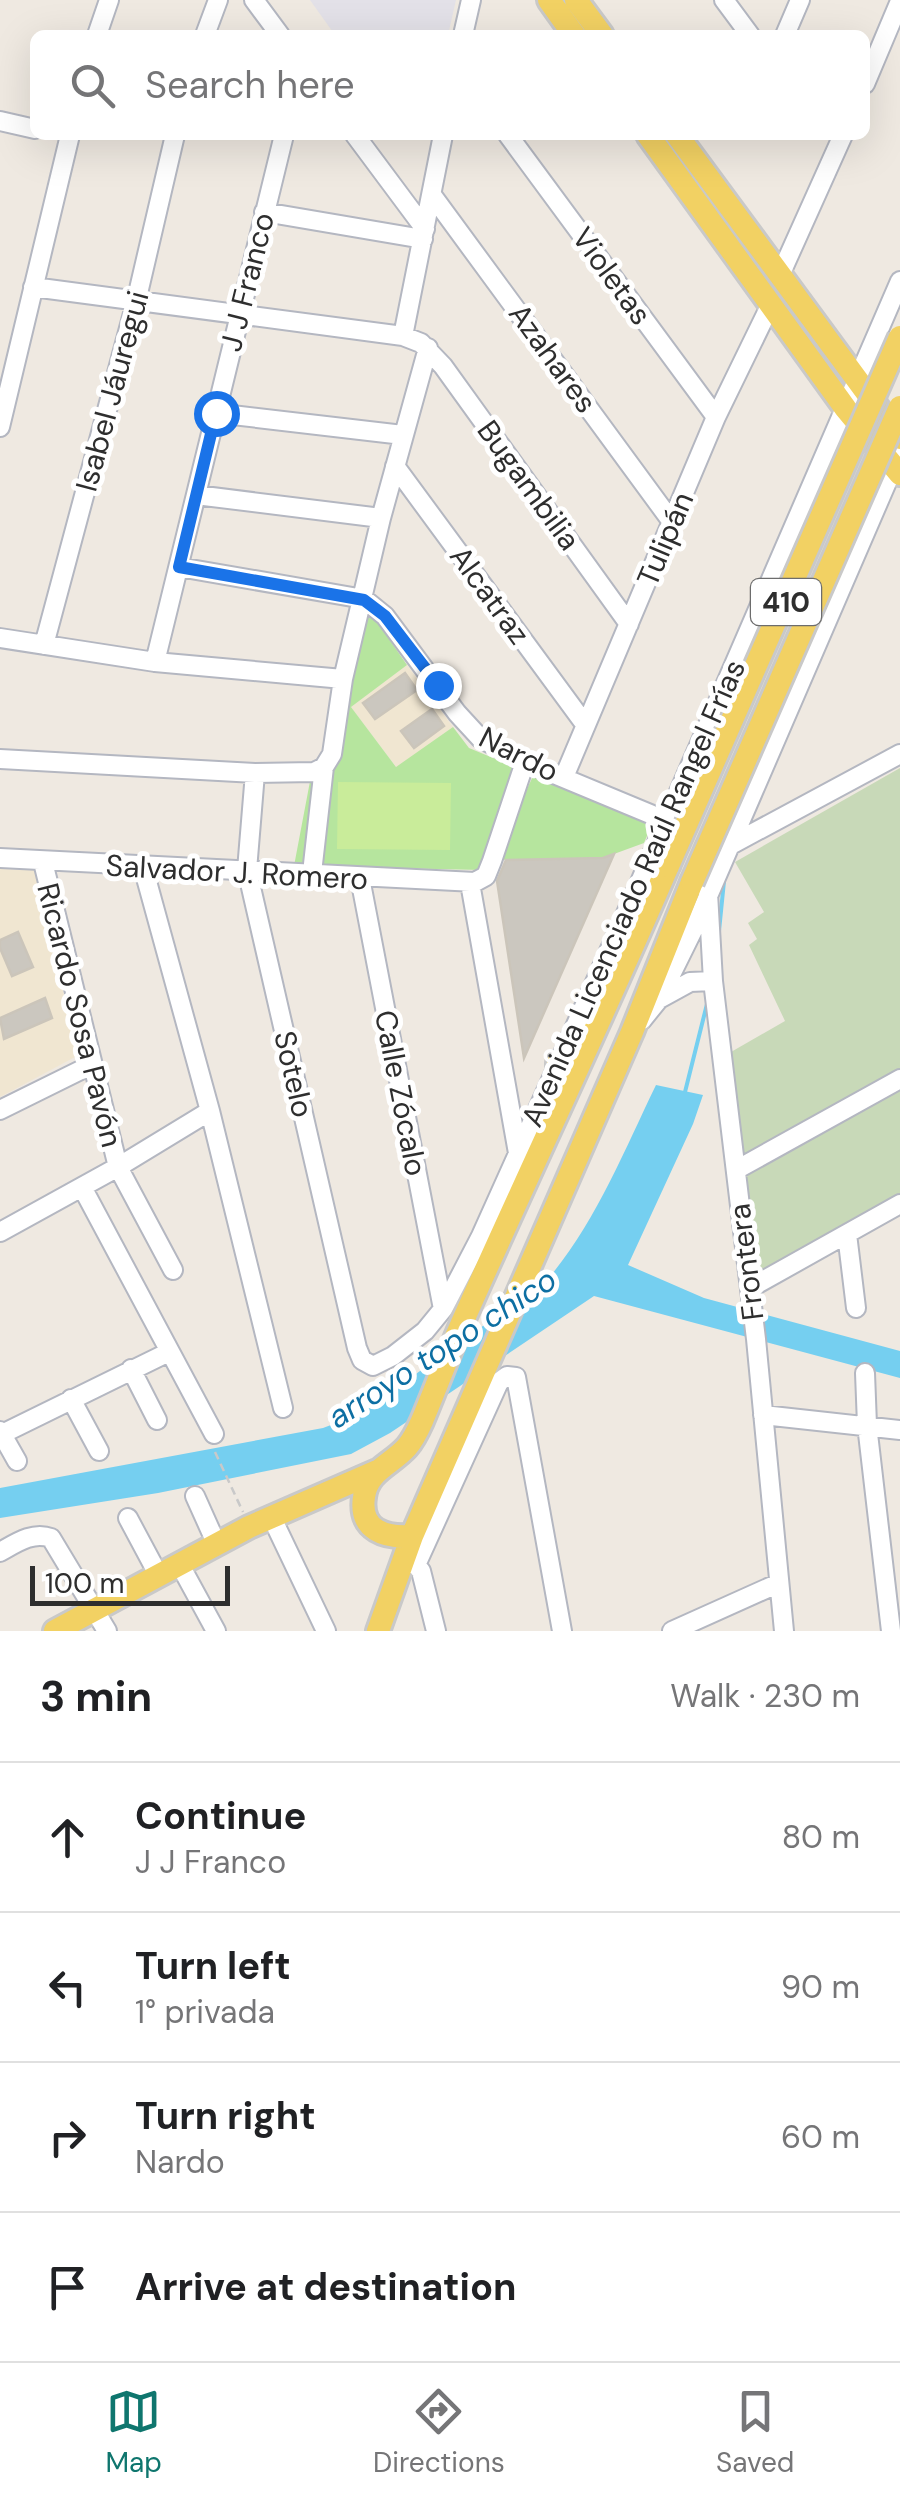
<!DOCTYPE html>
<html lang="en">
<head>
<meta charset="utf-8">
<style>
  :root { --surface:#fff; --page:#f6f6f6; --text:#202124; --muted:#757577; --line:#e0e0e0; --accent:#0f766e }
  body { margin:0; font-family:"DM Sans",sans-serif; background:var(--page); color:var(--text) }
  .scale { position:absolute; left:30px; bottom:25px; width:200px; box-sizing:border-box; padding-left:10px; border:5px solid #2e2e2e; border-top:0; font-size:28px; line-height:35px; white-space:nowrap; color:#2e2e2e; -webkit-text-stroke:8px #fff; paint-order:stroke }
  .stop { position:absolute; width:30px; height:30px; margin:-22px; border:8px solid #1a73e8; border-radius:50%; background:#fff }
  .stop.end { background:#1a73e8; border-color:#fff; box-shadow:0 2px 10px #0008 }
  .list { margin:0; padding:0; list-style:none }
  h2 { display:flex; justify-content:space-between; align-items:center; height:130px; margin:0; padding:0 40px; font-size:42px }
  h2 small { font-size:32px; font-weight:400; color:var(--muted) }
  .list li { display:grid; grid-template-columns:65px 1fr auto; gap:30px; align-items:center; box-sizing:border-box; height:150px; padding:0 40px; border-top:2px solid var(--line) }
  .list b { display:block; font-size:38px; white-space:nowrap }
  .list p { margin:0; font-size:32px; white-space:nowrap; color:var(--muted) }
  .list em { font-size:32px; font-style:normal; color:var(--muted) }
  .icon { flex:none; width:55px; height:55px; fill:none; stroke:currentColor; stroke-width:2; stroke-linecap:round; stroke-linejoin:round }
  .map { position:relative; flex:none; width:900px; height:1631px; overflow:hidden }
  .search { position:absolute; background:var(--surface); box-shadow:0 10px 40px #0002; left:30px; right:30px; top:30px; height:110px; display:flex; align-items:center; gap:25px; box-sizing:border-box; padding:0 35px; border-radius:15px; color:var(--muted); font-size:38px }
  .sheet { height:730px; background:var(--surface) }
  nav { display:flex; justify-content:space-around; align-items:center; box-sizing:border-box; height:140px; border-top:2px solid var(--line); background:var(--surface); font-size:28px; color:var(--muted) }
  nav a { display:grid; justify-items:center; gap:5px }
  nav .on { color:var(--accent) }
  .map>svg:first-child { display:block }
  .industrial { fill:#e3e1e8 }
  .education { fill:#f0e6d1 }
  .green { fill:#b6e59e }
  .cemetery { fill:#c8d9b8 }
  .pitch { fill:#c9ec9a }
  .water { fill:#75cff0 }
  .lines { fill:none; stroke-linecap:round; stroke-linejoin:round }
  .stream { stroke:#75cff0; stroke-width:4 }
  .building { fill:#cbc7bf; stroke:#cbc5ba; stroke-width:2.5 }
  .minor-casing { stroke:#b4b7c1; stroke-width:22 }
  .major-casing { stroke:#c9c9c9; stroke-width:28 }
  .path { stroke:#c9c9c9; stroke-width:2.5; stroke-dasharray:8 5; stroke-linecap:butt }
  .minor { stroke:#fff; stroke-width:18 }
  .major { stroke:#f2d163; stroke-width:22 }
  .major-bridge-casing { stroke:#c9c9c9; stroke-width:28; stroke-linecap:butt }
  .major-bridge { stroke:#f2d163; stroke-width:22 }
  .route { stroke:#1a73e8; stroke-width:12 }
  .labels { text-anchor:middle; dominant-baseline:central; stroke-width:10; stroke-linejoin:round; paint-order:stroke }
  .shield { fill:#fff; stroke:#6d6d6d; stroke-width:2.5 }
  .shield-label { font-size:28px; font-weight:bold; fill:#2e2e2e }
  .street-label { font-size:30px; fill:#2e2e2e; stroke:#fff }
  .water-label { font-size:32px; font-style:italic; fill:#0d6fa3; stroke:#fff }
</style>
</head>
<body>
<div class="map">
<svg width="900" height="1631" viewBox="0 0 900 1631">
  <rect width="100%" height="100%" fill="#efe9e1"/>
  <path class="industrial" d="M310 0H456L448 35H335Z"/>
  <path class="education" d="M407 665 453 727 397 768 351 707Z
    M0 869 37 870 77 1056 0 1097Z"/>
  <path class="green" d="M369 610 407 665 351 707 396 767 453 727 469 748 515 767 493 828 483 870 294 866 311 776 332 772Z
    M534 774 652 824 644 843 603 858 494 860Z"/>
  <path class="cemetery" d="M900 768V1193L759 1276 731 1052 785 1021 749 945 757 939 748 923 764 912 735 862Z"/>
  <path class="pitch" d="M338 782 451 783 450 850 337 849Z"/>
  <path class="water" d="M656 1085 703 1095 693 1124 628 1265 704 1298 900 1351V1378L594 1296 390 1433 351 1454 158 1493 0 1518V1488L323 1428 360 1414 547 1280C595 1224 624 1151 656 1085Z"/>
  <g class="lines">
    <path class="stream" d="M719 931 724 881
      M685 1092 707 1004"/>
  </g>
  <path class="building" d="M405 673 417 690 375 719 363 703Z
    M432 709 444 726 414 748 401 731Z
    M614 854 524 1058 497 881 506 860 603 858Z
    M18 932 33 967 12 976 0 948V940Z
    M45 998 52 1018 4 1039 0 1018Z"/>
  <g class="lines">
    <defs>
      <path id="minor" d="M254 0 280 35
        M724 0 750 35
        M97 35 109 0
        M205 35 218 0
        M463 35 471 0
        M785 35 800 0
        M865 84 900 1
        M0 121 35 129
        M355 135 425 229
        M508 135 716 417
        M432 195 672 522
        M264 212 423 239
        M781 273 843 135
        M33 287 403 336 421 343 443 366 629 624
        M403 336 443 135
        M215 413 403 435
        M0 427 70 135
        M395 466 584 723
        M196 495 381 518
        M179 567 364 599 385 616 457 713 480 738 525 762 667 821
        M0 638 155 662 343 679
        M44 645 136 302 175 135
        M155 662 284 135
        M0 759 255 773 314 772 324 767 332 754 343 679 381 518 428 348
        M255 773 247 870 357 1348 362 1360 373 1366 393 1356 425 1331 443 1309 481 1236 637 889 900 281
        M564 777 716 417 771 304
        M727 847 900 754
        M0 858 475 882 486 876 492 861 525 762
        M43 862 118 1167 173 1270
        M313 864 324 767
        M143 867 210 1111 283 1408
        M360 878 443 1309
        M470 883 518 1153
        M708 893 713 981 756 1339 784 1631
        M659 999 690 982 713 981
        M642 1020 659 999 696 924 900 452
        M0 1110 91 1065
        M736 1170 900 1079
        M82 1187 214 1434
        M0 1232 118 1167 210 1111
        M847 1234 856 1308
        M750 1288 900 1204
        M131 1369 157 1420
        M865 1373 867 1425 891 1631
        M71 1399 99 1451
        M763 1415 900 1430
        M0 1431 17 1461
        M0 1435 169 1352
        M195 1496 217 1545
        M128 1518 159 1576
        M272 1518 326 1631
        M0 1552C16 1543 33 1531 51 1538L107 1631
        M406 1563 416 1565 421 1571 436 1631
        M180 1565 216 1631
        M416 1565 499 1382 507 1376 516 1377 562 1631
        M672 1631 779 1583"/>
      <path id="major" d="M549 0 574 35
        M576 0 602 35
        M648 135 846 409 900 474
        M677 135 900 438
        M551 1103 558 1080V1063
        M412 1536C386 1538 359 1531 364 1497 367 1471 391 1465 407 1447 413 1440 418 1430 422 1421 436 1388 448 1355 462 1323 530 1170 602 1019 668 866
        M55 1631 249 1527 377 1471
        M378 1631 412 1536 632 1032 692 882"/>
    </defs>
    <use href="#minor" class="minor-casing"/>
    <use href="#major" class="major-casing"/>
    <path class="path" d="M215 1452 243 1512"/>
    <use href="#minor" class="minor"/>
    <use href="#major" class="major"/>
    <defs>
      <path id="major-bridge" d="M668 866 900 337
        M692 882 900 407"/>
    </defs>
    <use href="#major-bridge" class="major-bridge-casing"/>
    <use href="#major-bridge" class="major-bridge"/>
  </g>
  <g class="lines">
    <path class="route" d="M216 413 179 567 364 600 385 616 438 685"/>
  </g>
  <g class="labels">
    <rect class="shield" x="751" y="579" width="70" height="46" rx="8"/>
    <g class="shield-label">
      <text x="786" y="602">410</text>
    </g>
    <g class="street-label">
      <text transform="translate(612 276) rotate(54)">Violetas</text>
      <text transform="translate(247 282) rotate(-76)">J J Franco</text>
      <text transform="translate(553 358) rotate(54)">Azahares</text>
      <text transform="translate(112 391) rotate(-75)">Isabel Jáuregui</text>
      <text transform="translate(529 485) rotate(54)">Bugambilia</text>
      <text transform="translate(665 539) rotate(-67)">Tulipán</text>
      <text transform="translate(490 595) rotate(54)">Alcatraz</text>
      <text transform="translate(519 754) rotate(27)">Nardo</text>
      <text transform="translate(237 872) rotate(3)">Salvador J. Romero</text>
      <text transform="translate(633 893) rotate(-66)">Avenida Licenciado Raúl Rangel Frías</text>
      <text transform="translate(80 1015) rotate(76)">Ricardo Sosa Pavón</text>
      <text transform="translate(294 1074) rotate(77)">Sotelo</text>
      <text transform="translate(401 1093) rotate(79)">Calle Zócalo</text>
      <text transform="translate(746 1262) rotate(-97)">Frontera</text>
    </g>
    <g class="water-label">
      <text transform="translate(442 1348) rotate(-33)">arroyo topo chico</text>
    </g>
  </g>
</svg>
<div class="scale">100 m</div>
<div class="stop" style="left:216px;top:413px"></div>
<div class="stop end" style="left:438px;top:685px"></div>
<div class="search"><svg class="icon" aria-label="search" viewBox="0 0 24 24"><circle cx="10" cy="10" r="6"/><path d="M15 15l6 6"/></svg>Search here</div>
</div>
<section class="sheet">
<h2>3 min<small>Walk · 230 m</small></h2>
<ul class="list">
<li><svg class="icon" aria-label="ahead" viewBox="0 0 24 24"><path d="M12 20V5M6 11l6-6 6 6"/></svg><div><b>Continue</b><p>J J Franco</p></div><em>80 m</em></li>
<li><svg class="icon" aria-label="left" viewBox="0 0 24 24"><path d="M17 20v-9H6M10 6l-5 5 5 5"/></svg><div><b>Turn left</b><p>1° privada</p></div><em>90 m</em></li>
<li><svg class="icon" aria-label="right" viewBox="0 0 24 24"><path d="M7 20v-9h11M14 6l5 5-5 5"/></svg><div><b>Turn right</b><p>Nardo</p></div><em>60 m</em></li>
<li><svg class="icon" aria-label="arrive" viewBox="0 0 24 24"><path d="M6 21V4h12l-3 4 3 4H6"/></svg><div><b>Arrive at destination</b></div></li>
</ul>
</section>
<nav>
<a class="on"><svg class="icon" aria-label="map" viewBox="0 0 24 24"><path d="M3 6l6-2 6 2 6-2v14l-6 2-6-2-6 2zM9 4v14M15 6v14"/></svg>Map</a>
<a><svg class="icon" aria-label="directions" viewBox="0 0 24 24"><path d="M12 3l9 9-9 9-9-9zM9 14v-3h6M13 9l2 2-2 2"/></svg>Directions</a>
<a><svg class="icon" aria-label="saved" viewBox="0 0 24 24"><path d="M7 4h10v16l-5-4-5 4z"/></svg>Saved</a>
</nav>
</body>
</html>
